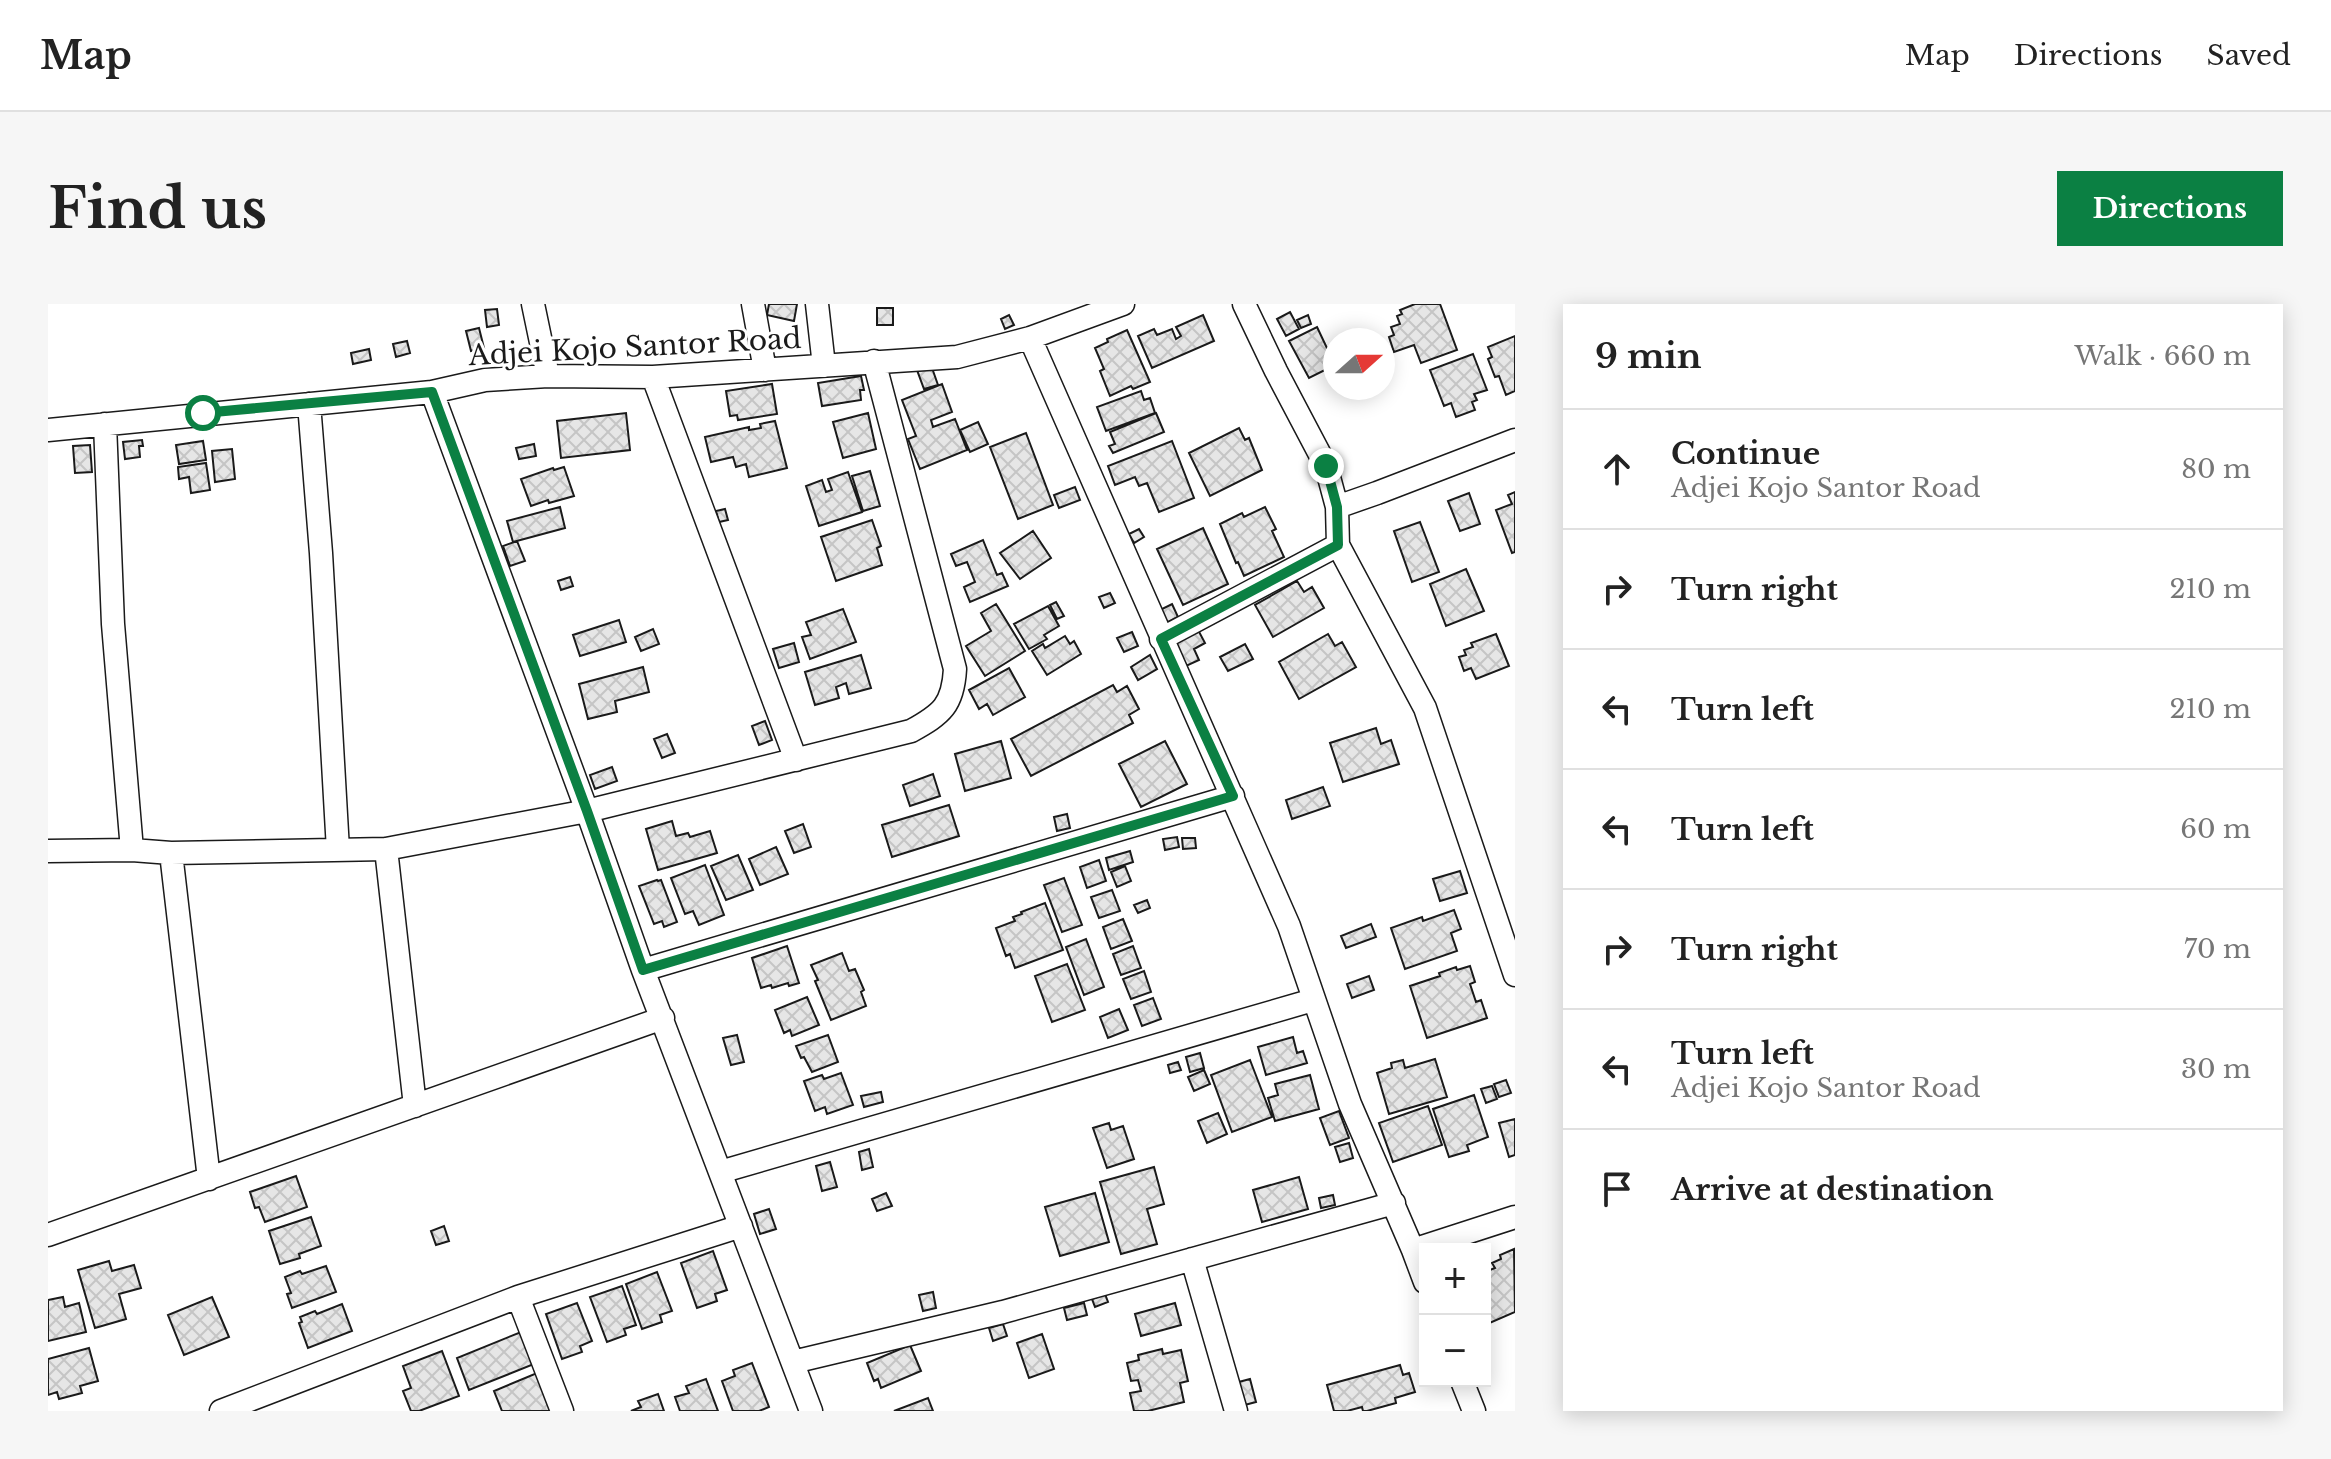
<!DOCTYPE html>
<html lang="en">
<head>
<meta charset="utf-8">
<style>
  :root { --surface:#fff; --page:#f6f6f6; --text:#222; --muted:#767676; --line:#e0e0e0; --accent:#0b8043 }
  body { margin:0; font-family:"Libre Baskerville",serif; background:var(--page); color:var(--text) }
  .controls { position:absolute; right:24px; bottom:24px; display:grid; overflow:hidden; border-radius:0px; box-shadow:0 4px 20px #0003 }
  .controls button { width:72px; height:72px; display:grid; place-items:center; padding:0; border:0; border-bottom:2px solid var(--line); background:var(--surface); color:var(--text); font:40px sans-serif }
  .compass { position:absolute; left:1275px; top:24px; width:72px; height:72px; border-radius:50%; background:var(--surface); box-shadow:0 4px 20px #0003; rotate:69deg }
  .stop { position:absolute; width:24px; height:24px; margin:-18px; border:6px solid #0b8043; border-radius:50%; background:#fff }
  .stop.end { background:#0b8043; border-color:#fff; box-shadow:0 2px 8px #0008 }
  .list { margin:0; padding:0; list-style:none }
  h2 { display:flex; justify-content:space-between; align-items:center; height:104px; margin:0; padding:0 32px; font-size:34px }
  h2 small { font-size:26px; font-weight:400; color:var(--muted) }
  .list li { display:grid; grid-template-columns:52px 1fr auto; gap:24px; align-items:center; box-sizing:border-box; height:120px; padding:0 32px; border-top:2px solid var(--line) }
  .list b { display:block; font-size:30px; white-space:nowrap }
  .list p { margin:0; font-size:26px; white-space:nowrap; color:var(--muted) }
  .list em { font-size:26px; font-style:normal; color:var(--muted) }
  .icon { flex:none; width:44px; height:44px; fill:none; stroke:currentColor; stroke-width:2; stroke-linecap:round; stroke-linejoin:round }
  .map { position:relative; flex:none; width:1467px; height:1107px; overflow:hidden; border-radius:0px }
  header { display:flex; align-items:center; gap:48px; box-sizing:border-box; height:112px; padding:0 40px; background:var(--surface); border-bottom:2px solid var(--line) }
  header strong { font-size:38px }
  nav { display:flex; gap:44px; margin-inline-start:auto; font-size:28px }
  .intro { display:flex; align-items:center; justify-content:space-between; box-sizing:border-box; height:192px; padding:0 48px }
  h1 { margin:0; font-size:56px }
  .button { padding:20px 36px; border-radius:0px; background:var(--accent); color:#fff; font-size:28px; font-weight:700 }
  main { display:flex; gap:48px; padding:0 48px }
  aside { flex:1; background:var(--surface); border-radius:0px; box-shadow:0 4px 20px #0003 }
  .map>svg:first-child { display:block }
  .building { fill:url(#building-cross-hatch); stroke:#1a1a1a; stroke-width:2 }
  .lines { fill:none; stroke-linecap:round; stroke-linejoin:round }
  .minor-casing { stroke:#1a1a1a; stroke-width:25 }
  .minor { stroke:#fff; stroke-width:22 }
  .route { stroke:#0b8043; stroke-width:10 }
  .labels { text-anchor:middle; dominant-baseline:central; stroke-width:6; stroke-linejoin:round; paint-order:stroke }
  .street-label { font-size:28px; fill:#1a1a1a; stroke:#fff }
</style>
</head>
<body>
<header>
<strong>Map</strong>
<nav><a>Map</a><a>Directions</a><a>Saved</a></nav>
</header>
<div class="intro"><h1>Find us</h1><a class="button">Directions</a></div>
<main>
<div class="map">
<svg width="1467" height="1107" viewBox="0 0 1467 1107">
  <defs>
    <pattern id="building-cross-hatch" width="8" height="8" patternUnits="userSpaceOnUse" patternTransform="scale(2)"><rect width="8" height="8" fill="#e6e6e6"/><path d="M0 0l8 8M0 8l8-8" fill="none" stroke="#c5c5c5"/></pattern>
  </defs>
  <rect width="100%" height="100%" fill="#fff"/>
  <path class="building" d="M721 0H749L746 17 719 11Z
    M1367 0H1392L1409 46 1373 59 1366 41 1346 48 1341 33 1346 31 1343 23 1352 20 1349 12 1354 10 1352 6Z
    M829 4H845V21H829Z
    M449 5 451 21 439 23 437 6Z
    M1242 8 1251 25 1238 32 1229 15Z
    M961 11 966 21 957 25 953 15Z
    M1155 11 1166 37 1104 64 1090 32 1106 25 1109 31 1124 25 1128 35 1133 32 1128 23Z
    M1260 11 1263 20 1253 24 1249 16Z
    M1269 23 1287 61 1261 74 1241 37Z
    M431 24 436 44 423 47 418 27Z
    M1079 26 1102 78 1085 85 1083 82 1062 92 1052 67 1056 65 1047 44 1060 38 1059 35Z
    M1467 32V87L1458 91 1451 72 1447 73 1440 55 1444 53 1440 43Z
    M359 37 362 49 348 53 345 40Z
    M321 45 323 56 305 60 303 49Z
    M1425 50 1439 86 1426 90 1429 96 1424 98 1427 106 1408 113 1403 99 1396 102 1382 66Z
    M883 61 890 81 876 85 869 66Z
    M813 72 816 86H812L813 96 774 102 770 79Z
    M724 80 729 110 690 116 689 111 682 112 678 87Z
    M894 80 904 108 883 116 885 123 907 115 919 146 872 165 860 135 868 132 854 96Z
    M1093 87 1096 96 1102 94 1107 109 1058 127 1049 103Z
    M578 109 582 146 513 154 509 117Z
    M820 109 828 145 795 154 785 118Z
    M1108 109 1116 128 1065 149 1061 142 1067 140 1062 128Z
    M727 117 739 164 701 173 698 160 688 163 685 153 663 158 657 133 701 123V126L713 124 712 120Z
    M930 118 940 140 922 148 912 126Z
    M1191 124 1197 136 1201 134 1214 166 1162 192 1141 149Z
    M978 129 1005 201 970 215 942 143Z
    M94 136 95 142H91L92 153 77 155 75 138Z
    M155 137 158 156 131 160 128 141Z
    M1124 137 1146 194 1111 208 1099 179 1091 182 1087 173 1067 181 1060 162Z
    M486 140 488 152 471 155 468 144Z
    M42 141 44 168 27 169 25 142Z
    M184 145 187 175 167 178 164 147Z
    M158 159 162 186 143 189 141 173 131 175 130 163Z
    M516 163 526 192 501 199 500 196 483 202 473 175 505 164 506 166Z
    M822 167 832 202 815 207 804 172Z
    M800 168 814 208 771 222 758 182 774 176 778 188 784 186 780 175Z
    M1027 183 1032 196 1011 204 1006 191Z
    M1467 188V248L1464 249 1448 206 1464 200 1460 191Z
    M1421 189 1432 220 1412 227 1400 197Z
    M512 203 517 224 465 238 459 217Z
    M1217 203 1228 225 1224 227 1236 253 1196 272 1190 258 1188 259 1172 220 1194 209 1196 213Z
    M677 205 680 216 671 218 668 207Z
    M824 216 833 242 829 244 834 261 788 277 773 233Z
    M1372 218 1391 268 1364 278 1346 227Z
    M1155 224 1180 280 1135 301 1109 245Z
    M1091 225 1096 233 1086 239 1081 230Z
    M985 227 1003 254 972 275 952 249Z
    M935 236 949 271 954 269 960 282 922 298 916 283 927 278 919 258 908 262 903 250Z
    M469 237 477 257 462 262 455 242Z
    M1418 265 1436 307 1398 322 1382 280Z
    M522 273 525 282 513 286 510 277Z
    M1249 277 1256 288 1264 283 1276 304 1225 333 1207 301Z
    M1062 289 1067 299 1056 304 1051 293Z
    M1008 298 1016 312 1009 315 1002 301Z
    M948 300 977 347 937 372 918 342 943 327 933 309Z
    M1124 300 1130 313 1116 320 1110 307Z
    M1000 302 1011 322 996 331 999 335 981 345 966 320Z
    M795 305 808 338 762 355 754 333 763 331 758 318Z
    M571 316 578 338 532 352 525 331Z
    M1149 324 1157 339 1146 345 1151 356 1138 362 1127 336Z
    M605 325 611 340 593 347 587 333Z
    M1084 328 1090 342 1076 348 1069 334Z
    M1280 330 1287 342 1294 338 1308 363 1251 395 1231 358Z
    M1448 330 1461 362 1428 375 1423 364 1416 367 1411 353 1418 351 1416 346 1425 343 1423 339Z
    M1017 332 1022 340 1026 337 1033 350 999 371 984 347 995 340 997 344Z
    M746 339 751 358 731 364 725 345Z
    M1197 340 1205 355 1180 367 1172 353Z
    M813 351 823 384 801 390 798 379 788 383 791 394 767 401 757 368Z
    M1102 351 1109 365 1090 376 1083 363Z
    M595 363 601 388 567 397 569 408 540 415 531 380Z
    M961 364 977 393 945 411 939 400 931 405 921 386Z
    M1065 381 1069 388 1079 382 1091 405 1081 411 1085 419 983 472 963 435Z
    M717 417 724 436 711 441 704 422Z
    M1328 424 1333 440 1343 436 1351 460 1295 478 1282 439Z
    M619 430 627 449 614 454 606 435Z
    M953 437 963 474 917 487 907 450Z
    M1117 437 1139 480 1093 503 1071 460Z
    M564 463 569 477 547 485 542 471Z
    M885 470 892 492 862 502 855 481Z
    M1275 483 1282 502 1244 515 1238 496Z
    M901 501 911 532 844 553 834 521Z
    M1019 510 1022 524 1009 527 1006 513Z
    M624 517 628 532 640 529 642 533 662 527 669 549 610 566 598 525Z
    M755 520 763 543 746 549 737 527Z
    M1129 533 1131 543 1117 546 1115 535Z
    M1134 534H1147L1148 544 1135 545Z
    M728 543 740 570 712 581 701 555Z
    M1082 547 1085 558 1061 566 1058 554Z
    M690 551 705 586 678 596 663 562Z
    M1051 556 1058 577 1039 584 1032 563Z
    M657 561 676 611 651 621 645 607 637 610 623 574Z
    M1077 562 1083 577 1069 583 1063 568Z
    M1412 567 1419 589 1392 597 1385 575Z
    M1016 574 1034 621 1014 628 996 581Z
    M609 576 610 577 613 576 629 618 616 623 614 617 606 620 591 582Z
    M1064 586 1072 607 1051 614 1043 593Z
    M1099 596 1102 604 1090 609 1086 601Z
    M997 599 1015 646 967 664 962 650 958 652 948 624 967 617 965 613 974 610 973 608Z
    M1406 606 1413 625 1403 629 1409 647 1357 665 1343 624 1374 613 1375 617Z
    M1075 615 1084 637 1063 645 1055 623Z
    M1323 620 1328 633 1298 644 1293 632Z
    M1038 635 1056 683 1036 691 1018 643Z
    M739 642 751 679 741 682 740 679 724 684 723 681 713 684 704 654Z
    M1085 642 1093 664 1073 671 1065 650Z
    M794 649 801 667 807 665 816 686 813 688 818 702 783 716 767 677 770 676 763 661Z
    M1019 660 1037 706 1004 718 987 672Z
    M1422 662 1427 678 1422 680 1428 698 1433 696 1439 714 1379 734 1362 682 1392 672 1391 669 1408 663 1409 666Z
    M1096 667 1103 688 1083 695 1075 675Z
    M1321 672 1326 686 1304 694 1299 680Z
    M759 693 771 721 744 732 742 726 736 729 727 706Z
    M1105 694 1113 715 1094 722 1086 701Z
    M1071 705 1080 726 1060 734 1052 713Z
    M689 731 696 758 683 761 675 734Z
    M780 731 790 758 764 768 756 753 753 754 748 742Z
    M1245 733 1249 749 1255 747 1259 759 1218 771 1210 743Z
    M1152 749 1156 764 1142 768 1138 753Z
    M1387 755 1399 793 1341 810 1329 769 1344 764 1343 759 1355 756 1357 764Z
    M1202 756 1224 813 1184 828 1163 771Z
    M1130 758 1133 766 1122 769 1120 761Z
    M1156 766 1162 780 1146 787 1140 773Z
    M793 769 805 801 779 810 777 803 767 807 756 777 774 771 776 775Z
    M1262 771 1271 805 1227 817 1220 794 1230 791 1227 780Z
    M1458 776 1463 789 1451 793 1446 780Z
    M1444 782 1449 795 1438 799 1433 785Z
    M833 788 835 798 816 803 813 792Z
    M1426 791 1440 833 1419 841 1421 847 1401 853 1385 805Z
    M1380 802 1394 841 1345 858 1331 819Z
    M1291 807 1301 834 1282 841 1272 814Z
    M1170 809 1179 830 1159 839 1150 817Z
    M1467 815V851L1461 853 1451 819Z
    M1061 819 1063 826 1075 822 1086 855 1059 864 1045 824Z
    M1301 839 1305 854 1292 858 1287 843Z
    M821 845 825 863 814 866 811 848Z
    M782 858 789 883 774 887 768 862Z
    M1106 863 1116 900 1099 905 1109 940 1073 950 1052 878Z
    M248 872 259 903 217 918 211 903 207 904 202 888Z
    M1251 873 1260 905 1214 918 1205 886Z
    M838 889 844 902 829 907 824 895Z
    M1047 889 1061 938 1012 952 997 903Z
    M1285 891 1287 901 1273 904 1271 894Z
    M721 905 728 925 712 930 706 910Z
    M263 913 273 942 251 950 252 954 232 960 221 927Z
    M396 922 401 937 388 941 383 927Z
    M1466 945 1467 1008 1437 1021V968L1447 964 1444 959 1453 955 1452 951Z
    M665 947 679 986 667 990 669 997 649 1004 633 959Z
    M61 957 64 967 86 961 93 984 71 990 78 1015 47 1024 30 966Z
    M278 962 288 988 244 1004 239 990 243 989 237 973 252 967 254 970Z
    M609 968 624 1007 612 1011 614 1018 594 1025 578 980Z
    M574 982 588 1021 576 1025 578 1031 559 1038 542 993Z
    M885 988 888 1004 875 1007 871 991Z
    M1057 990 1060 998 1047 1003 1044 995Z
    M15 993 17 1003 31 999 38 1028 0 1037V996Z
    M164 993 181 1033 136 1051 120 1011Z
    M529 999 544 1037 532 1042 534 1048 514 1055 498 1010Z
    M1036 999 1039 1011 1019 1016 1016 1004Z
    M1127 999 1133 1021 1093 1032 1087 1010Z
    M294 1000 304 1027 260 1044 251 1019 254 1018 252 1013 267 1007 269 1010Z
    M955 1020 959 1032 945 1037 941 1024Z
    M473 1028 486 1060 421 1086 409 1054Z
    M994 1030 1006 1065 981 1074 969 1039Z
    M862 1041 873 1067 833 1084 830 1075 826 1077 819 1059Z
    M41 1044 50 1077 32 1082 34 1089 11 1095 9 1088 0 1091V1055Z
    M1114 1045 1115 1050 1133 1046 1140 1077 1132 1079 1136 1098 1100 1107H1086L1082 1089 1093 1087 1090 1076 1083 1077 1079 1059 1091 1056 1090 1051Z
    M394 1047 411 1092 371 1107H363L355 1087 363 1084 355 1062Z
    M704 1059 721 1103 711 1107H685L674 1077 687 1072 685 1066Z
    M1352 1061 1355 1071 1361 1069 1367 1088 1347 1094 1348 1099 1319 1107H1315L1314 1103 1299 1107H1286L1279 1081Z
    M489 1069 506 1107H454L446 1087Z
    M658 1075 670 1107H632L627 1093 641 1089 638 1082Z
    M1202 1075 1208 1098 1189 1103 1183 1080Z
    M610 1090 616 1107H583L593 1103 590 1097Z
    M880 1094 885 1107H846Z"/>
  <g class="lines">
    <defs>
      <path id="minor" d="M485 0 500 72
        M705 0 717 66
        M769 0 776 62
        M1196 0 1228 67 1278 162 1289 203 1290 241 1377 404 1467 671
        M982 34 1241 622 1302 800 1365 946
        M605 73 748 456
        M384 88 539 507 595 666 763 1107
        M261 100 273 249 290 546
        M57 120 65 320 84 546
        M0 126 384 88 437 76 500 72 605 73 909 53 982 34 1075 0
        M1289 203 1329 189 1467 136
        M1113 335 1290 241
        M338 545 367 802
        M0 547 84 546 123 549 338 545 539 507 863 427C894 410 905 401 907 365L826 57
        M123 549 161 875
        M595 666 1185 492
        M672 868 1265 696
        M0 931 615 714
        M1144 955 1188 1107
        M1377 978 1365 946 1467 913
        M470 993 514 1107
        M745 1058 955 1008 1346 899
        M1414 1077 1426 1107
        M173 1107 470 993 693 922"/>
    </defs>
    <use href="#minor" class="minor-casing"/>
    <use href="#minor" class="minor"/>
  </g>
  <g class="lines">
    <path class="route" d="M155 109 384 88 539 507 595 666 1185 492 1113 335 1290 241 1289 203 1278 162"/>
  </g>
  <g class="labels">
    <g class="street-label">
      <text transform="translate(587 43) rotate(-3)">Adjei Kojo Santor Road</text>
    </g>
  </g>
</svg>
<div class="controls">
<button>+</button>
<button>−</button>
</div>
<svg class="compass" viewBox="-18 -18 36 36"><path d="M0-13l5 13h-10z" fill="#e53935"/><path d="M0 13l5-13h-10z" fill="#767676"/></svg>
<div class="stop" style="left:155px;top:109px"></div>
<div class="stop end" style="left:1278px;top:162px"></div>
</div>
<aside>
<h2>9 min<small>Walk · 660 m</small></h2>
<ul class="list">
<li><svg class="icon" aria-label="ahead" viewBox="0 0 24 24"><path d="M12 20V5M6 11l6-6 6 6"/></svg><div><b>Continue</b><p>Adjei Kojo Santor Road</p></div><em>80 m</em></li>
<li><svg class="icon" aria-label="right" viewBox="0 0 24 24"><path d="M7 20v-9h11M14 6l5 5-5 5"/></svg><div><b>Turn right</b></div><em>210 m</em></li>
<li><svg class="icon" aria-label="left" viewBox="0 0 24 24"><path d="M17 20v-9H6M10 6l-5 5 5 5"/></svg><div><b>Turn left</b></div><em>210 m</em></li>
<li><svg class="icon" aria-label="left" viewBox="0 0 24 24"><path d="M17 20v-9H6M10 6l-5 5 5 5"/></svg><div><b>Turn left</b></div><em>60 m</em></li>
<li><svg class="icon" aria-label="right" viewBox="0 0 24 24"><path d="M7 20v-9h11M14 6l5 5-5 5"/></svg><div><b>Turn right</b></div><em>70 m</em></li>
<li><svg class="icon" aria-label="left" viewBox="0 0 24 24"><path d="M17 20v-9H6M10 6l-5 5 5 5"/></svg><div><b>Turn left</b><p>Adjei Kojo Santor Road</p></div><em>30 m</em></li>
<li><svg class="icon" aria-label="arrive" viewBox="0 0 24 24"><path d="M6 21V4h12l-3 4 3 4H6"/></svg><div><b>Arrive at destination</b></div></li>
</ul>
</aside>
</main>
</body>
</html>
